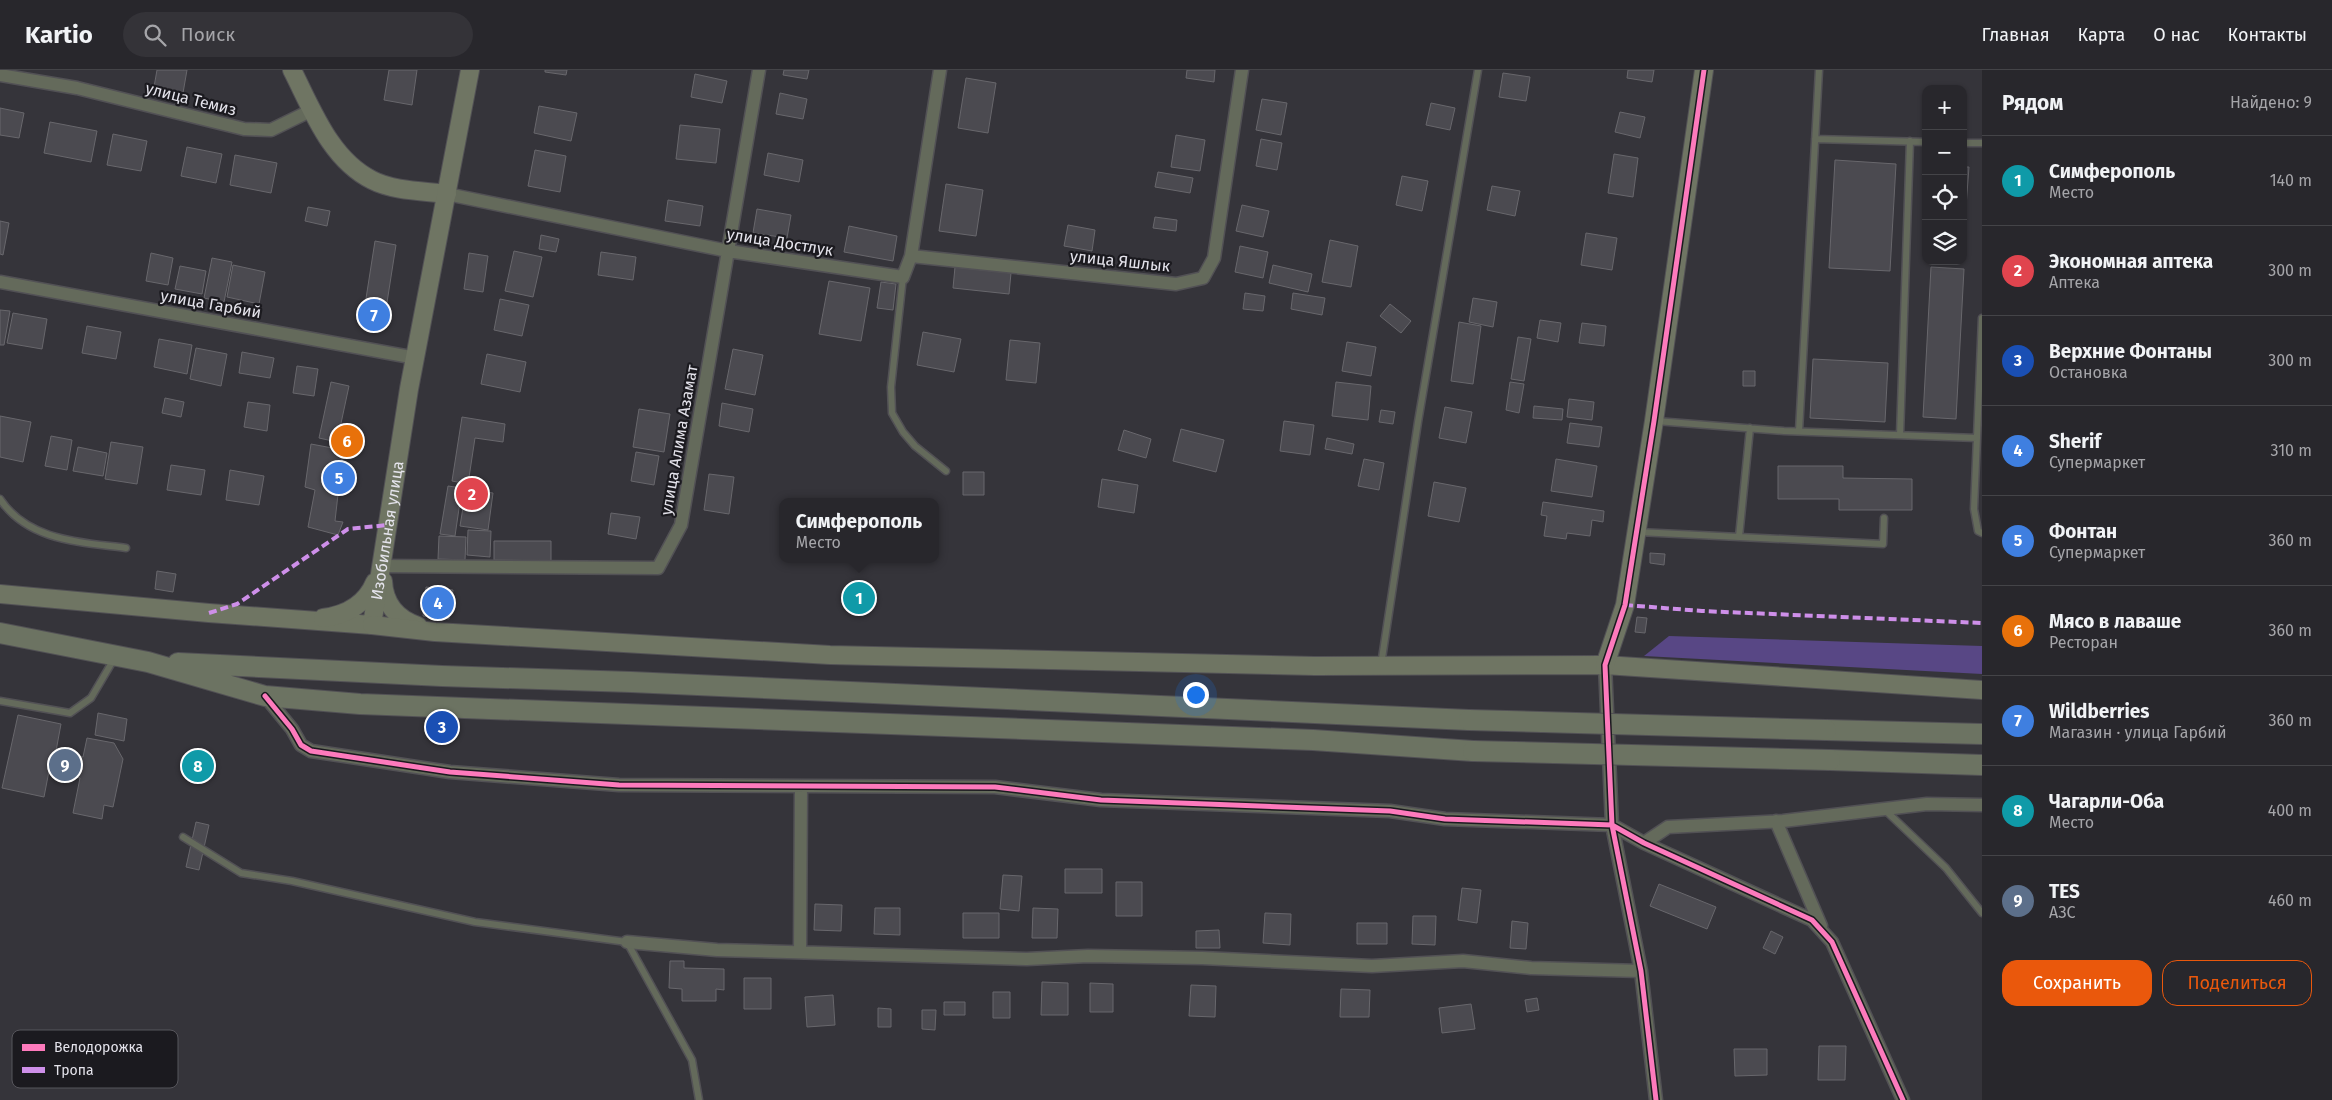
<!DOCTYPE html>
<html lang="ru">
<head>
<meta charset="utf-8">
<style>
  :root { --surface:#28272c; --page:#343338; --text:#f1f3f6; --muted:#a5a5a9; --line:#444448; --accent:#ea580c }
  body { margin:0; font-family:"Fira Sans",sans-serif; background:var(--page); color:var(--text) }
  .controls { position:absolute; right:15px; top:15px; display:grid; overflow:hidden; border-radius:10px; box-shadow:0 1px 4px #0004 }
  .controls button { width:45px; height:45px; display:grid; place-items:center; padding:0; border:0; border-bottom:1px solid var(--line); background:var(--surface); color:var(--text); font:25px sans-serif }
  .you { position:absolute; left:1195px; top:624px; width:18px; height:18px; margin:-12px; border:4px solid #fff; border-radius:50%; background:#1a73e8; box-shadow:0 0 0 8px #1a73e833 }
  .badge { display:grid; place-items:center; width:32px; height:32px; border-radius:50%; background:var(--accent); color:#fff; font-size:16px; font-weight:700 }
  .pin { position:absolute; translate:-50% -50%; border:2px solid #fff; box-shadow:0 1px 5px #0006 }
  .popup { position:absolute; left:779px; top:428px; width:160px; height:65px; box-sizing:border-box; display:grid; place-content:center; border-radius:10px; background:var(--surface); filter:drop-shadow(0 1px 4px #0005); font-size:16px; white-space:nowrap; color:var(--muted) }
  .popup b { font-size:19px; color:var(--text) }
  .popup::after { content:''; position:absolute; left:50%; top:100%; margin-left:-10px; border:10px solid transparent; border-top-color:var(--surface) }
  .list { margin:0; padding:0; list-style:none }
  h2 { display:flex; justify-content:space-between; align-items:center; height:65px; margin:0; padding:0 20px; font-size:21px }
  h2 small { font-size:16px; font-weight:400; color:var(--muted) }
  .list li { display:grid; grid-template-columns:32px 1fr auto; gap:15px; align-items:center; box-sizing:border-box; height:90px; padding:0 20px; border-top:1px solid var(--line) }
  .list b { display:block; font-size:19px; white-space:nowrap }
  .list p { margin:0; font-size:16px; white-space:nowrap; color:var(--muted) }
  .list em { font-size:16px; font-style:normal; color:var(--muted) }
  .actions { display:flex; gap:10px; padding:15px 20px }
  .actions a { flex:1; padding:11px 0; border:1px solid var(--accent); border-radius:15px; text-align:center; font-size:18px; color:var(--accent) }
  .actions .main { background:var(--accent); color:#fff }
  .icon { flex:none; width:28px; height:28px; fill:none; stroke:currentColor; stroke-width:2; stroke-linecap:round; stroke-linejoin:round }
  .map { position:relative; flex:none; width:1982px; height:1030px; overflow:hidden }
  header { display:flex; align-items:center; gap:30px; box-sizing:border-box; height:70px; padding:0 25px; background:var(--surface); border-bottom:1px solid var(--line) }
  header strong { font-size:24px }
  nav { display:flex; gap:28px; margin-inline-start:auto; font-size:18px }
  .search { width:350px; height:45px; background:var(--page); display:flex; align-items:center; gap:12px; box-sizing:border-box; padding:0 18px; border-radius:28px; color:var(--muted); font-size:19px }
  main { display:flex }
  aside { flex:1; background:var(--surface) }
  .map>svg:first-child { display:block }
  .forest { fill:#584785 }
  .building { fill:#4b4a50; stroke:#68676c }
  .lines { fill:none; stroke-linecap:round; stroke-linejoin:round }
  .lane-casing { stroke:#525155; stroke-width:9 }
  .street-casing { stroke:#525155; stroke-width:15 }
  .secondary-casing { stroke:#525155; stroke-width:20 }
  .primary-casing { stroke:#525155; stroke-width:22 }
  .lane { stroke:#646a5b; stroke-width:6 }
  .street { stroke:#646a5b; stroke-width:12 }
  .secondary { stroke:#6f7563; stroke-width:18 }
  .primary { stroke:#6c7362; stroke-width:20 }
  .primary-bridge-casing { stroke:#525155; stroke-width:22; stroke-linecap:butt }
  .primary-bridge { stroke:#6c7362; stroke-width:20 }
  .quiet { stroke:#ce8fe9; stroke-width:4; stroke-dasharray:8 4; stroke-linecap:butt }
  .cycleway-casing { stroke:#1b1a1f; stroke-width:8 }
  .cycleway { stroke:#fd7abc; stroke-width:5 }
  .labels { text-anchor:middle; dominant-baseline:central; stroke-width:4.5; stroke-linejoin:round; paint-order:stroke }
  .street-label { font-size:16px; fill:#e4e3eb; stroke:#1b1a1f }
  .key { fill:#1b1a1f; stroke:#57565c; stroke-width:1 }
  .key-label { font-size:14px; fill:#e4e3eb }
</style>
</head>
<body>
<header>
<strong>Kartio</strong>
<div class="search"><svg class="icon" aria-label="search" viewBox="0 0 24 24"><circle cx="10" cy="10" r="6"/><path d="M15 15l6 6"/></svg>Поиск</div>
<nav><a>Главная</a><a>Карта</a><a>О нас</a><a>Контакты</a></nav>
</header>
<main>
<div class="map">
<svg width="1982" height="1030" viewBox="0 0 1982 1030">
  <rect width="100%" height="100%" fill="#35343a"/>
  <path class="forest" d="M1669 566 1982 576V604L1644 586Z"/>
  <path class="building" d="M157 0H187L183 23 154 17Z
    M389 0H417L412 35 384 30Z
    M545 0H567L566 5 545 2Z
    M784 0H809L807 9 783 5Z
    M1187 0H1215L1214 12 1186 8Z
    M1628 0H1654L1652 12 1627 8Z
    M1503 3 1530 7 1526 31 1499 27Z
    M695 4 727 11 722 33 691 27Z
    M966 8 996 13 988 63 958 58Z
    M780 23 807 29 803 49 776 44Z
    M1262 29 1287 33 1281 65 1256 60Z
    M1431 33 1455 38 1450 60 1426 55Z
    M539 36 577 43 571 71 534 63Z
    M0 38 24 43 19 68 0 65Z
    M1620 42 1645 47 1640 68 1615 62Z
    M50 52 97 61 91 92 44 83Z
    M680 55 720 59 716 93 676 89Z
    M113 64 147 71 141 101 107 95Z
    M1176 65 1205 70 1200 101 1171 97Z
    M1261 69 1282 73 1277 100 1256 96Z
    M187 77 222 84 216 113 181 106Z
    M535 80 566 86 560 122 528 116Z
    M768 83 803 90 799 112 764 105Z
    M1614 84 1638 88 1633 127 1608 123Z
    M235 85 277 93 271 123 230 115Z
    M1835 90 1896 94 1890 201 1829 198Z
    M1963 97H1969L1965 150H1963Z
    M1158 102 1193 108 1190 123 1155 117Z
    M1402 106 1428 111 1422 141 1396 135Z
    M946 114 983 120 976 166 939 161Z
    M1492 116 1520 121 1515 146 1487 140Z
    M668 130 703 136 700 156 665 151Z
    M1242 135 1269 141 1263 167 1236 161Z
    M308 137 330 141 327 156 305 151Z
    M757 139 791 145 787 168 753 163Z
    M1155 147 1177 150 1176 161 1153 158Z
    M0 151 9 153 3 185 0 184Z
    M1068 155 1095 160 1092 181 1064 176Z
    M849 156 897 166 893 191 844 182Z
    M1586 163 1617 168 1612 200 1581 195Z
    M541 165 559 169 556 182 539 179Z
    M1330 170 1358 176 1351 217 1322 212Z
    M375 171 396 175 383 258 362 254Z
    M1240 176 1268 182 1263 208 1235 202Z
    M514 181 542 187 533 227 505 221Z
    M601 182 636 187 633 210 598 205Z
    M151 183 173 188 168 215 146 211Z
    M469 183 488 186 483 222 464 219Z
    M212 188 232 192 224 232 204 228Z
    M233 195 265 202 259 234 227 227Z
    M1273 195 1312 204 1308 222 1269 213Z
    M180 196 206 201 202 224 175 219Z
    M955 197 1011 203 1009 224 953 218Z
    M1931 197 1964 199 1956 349 1923 347Z
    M829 211 870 218 861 271 819 264Z
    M881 212 896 214 893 240 877 238Z
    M1245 223 1265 226 1263 241 1243 239Z
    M1293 223 1325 228 1322 245 1291 239Z
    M1473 228 1497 232 1493 257 1469 252Z
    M500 229 529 235 522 266 494 260Z
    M1390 234 1411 251 1401 263 1380 246Z
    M0 240 10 241 4 275H0Z
    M13 243 47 249 42 279 7 273Z
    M1540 250 1561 253 1558 272 1537 268Z
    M1459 252 1481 256 1473 314 1451 311Z
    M1582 253 1606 256 1604 276 1579 273Z
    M87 256 121 262 116 289 82 283Z
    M923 262 961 269 954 302 917 295Z
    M1518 267 1531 269 1524 311 1511 309Z
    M159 269 192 275 187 304 154 297Z
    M1010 270 1040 273 1036 313 1006 310Z
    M1347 272 1376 277 1371 306 1342 301Z
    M196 278 227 284 221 316 190 309Z
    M733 279 763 285 755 325 725 319Z
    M242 282 274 288 270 308 239 303Z
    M487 284 526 292 520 322 481 314Z
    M1813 289 1888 293 1885 352 1810 348Z
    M297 296 318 299 314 326 293 323Z
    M1743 301H1755V316H1743Z
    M331 312 349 316 337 372 319 368Z
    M1336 312 1371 316 1368 350 1332 346Z
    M1510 312 1524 314 1519 343 1506 340Z
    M165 328 184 332 181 347 162 343Z
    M1569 329 1594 332 1592 350 1567 347Z
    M248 332 270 335 267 361 244 357Z
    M722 333 753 339 749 362 719 356Z
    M1534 336 1563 339 1562 350 1533 348Z
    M1445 337 1472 342 1466 373 1439 368Z
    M639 339 670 344 664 382 633 377Z
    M1381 340 1395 342 1393 354 1379 352Z
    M0 346 31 352 23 392 0 387Z
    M462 347 505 354 503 372 475 368 468 414 452 411Z
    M1284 351 1314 355 1310 385 1280 381Z
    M1570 353 1602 357 1599 377 1567 373Z
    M343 357 357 361 351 382 337 378Z
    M1181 359 1224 370 1216 402 1173 391Z
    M1124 360 1151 369 1146 388 1118 380Z
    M51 366 72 370 67 400 45 396Z
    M1327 368 1354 374 1352 384 1325 379Z
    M111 372 143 377 137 414 105 409Z
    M311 374 343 380 335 451 343 452 338 465 308 457 315 420 305 417Z
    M78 377 107 383 103 406 73 401Z
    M636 382 659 386 654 415 631 411Z
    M1364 389 1384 393 1379 420 1358 416Z
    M1556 389 1597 396 1592 427 1551 421Z
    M171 395 205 400 201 425 167 420Z
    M1778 396H1843V408L1912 409V440H1839V429H1778Z
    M230 400 264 406 259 435 226 430Z
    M963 402H984V425H963Z
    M709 404 734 407 729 444 704 440Z
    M1102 409 1138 415 1134 443 1098 437Z
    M1434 412 1466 418 1459 452 1428 446Z
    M448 416 462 418 455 466 440 464Z
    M466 419 493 423 488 460 460 456Z
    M1543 432 1604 441 1603 452 1592 450 1590 466 1567 463 1566 469 1544 466 1547 446 1541 445Z
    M611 443 640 447 636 469 608 464Z
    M468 460 491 461 490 487 467 485Z
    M439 466 466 467 465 490 438 489Z
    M494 471H551V491L494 490Z
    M1650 483 1665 484 1664 495 1650 493Z
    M157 501 176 504 173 522 155 519Z
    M426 517 453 520 449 549 423 546Z
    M1637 547 1647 548 1645 563 1635 562Z
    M98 643 127 649 124 671 95 665Z
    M18 645 61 654 56 681 83 687 87 668 114 673 123 689 113 737 104 735 102 749 73 743 80 708 49 701 44 727 2 718Z
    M196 752 209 755 199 800 186 797Z
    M1065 799H1102V823H1065Z
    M1003 805 1022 806 1019 841 1000 839Z
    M1116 812H1142V846H1116Z
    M1659 814 1716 837 1707 859 1650 836Z
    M1462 818 1481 820 1477 853 1458 850Z
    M815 834 842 835 841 861 814 860Z
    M875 838H900V865L874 864Z
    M1033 838 1058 839 1057 868H1032Z
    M963 843H999V868H963Z
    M1265 843 1291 844 1290 875 1263 873Z
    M1413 846H1436L1435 875 1412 874Z
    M1512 851 1528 853 1526 879 1510 878Z
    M1357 853H1387V874H1357Z
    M1219 860 1220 878H1196V861Z
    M1771 861 1783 867 1775 884 1763 878Z
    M670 891H684V898L724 899V920L716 919V931H682V919L669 918Z
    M744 908H771V939H744Z
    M1042 912 1068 913V945H1041Z
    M1090 913 1113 914V942H1090Z
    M1191 915 1216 916 1215 947 1189 946Z
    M1341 919 1370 920 1369 947H1340Z
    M993 922H1010V948H993Z
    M833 925 835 955 807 957 805 927Z
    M1537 928 1539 940 1527 942 1525 930Z
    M944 932H965V945H944Z
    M1471 934 1475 959 1442 963 1439 938Z
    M878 938 891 939V957H878Z
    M922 940H936L935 960 922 959Z
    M1819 976H1846L1845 1010H1818Z
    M1734 979H1767V1005L1735 1006Z"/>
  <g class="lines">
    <defs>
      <path id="lane" d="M1815 69 1926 72
        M1963 73H1982
        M903 207 891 317 892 343 903 362 915 376 946 401
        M1982 248 1974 439 1978 461 1982 463
        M1656 351 1784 361 1977 368
        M1799 361 1819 0
        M1900 365 1910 71
        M0 429C28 471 80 472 126 478
        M1638 462 1883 474 1884 448
        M1739 467 1750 358
        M1381 595 1418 352 1478 0
        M0 631 70 643 91 628 114 589
        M1885 740 1946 798 1982 843
        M183 767 241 803 292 811 475 852 627 872 692 990 699 1030"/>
      <path id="street" d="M0 5 77 18 244 59 271 60 312 40
        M447 124 728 181 903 207 911 186 940 0
        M911 186 1176 214 1203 208 1214 188 1242 0
        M0 212 416 288
        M382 496 658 498 681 455 759 0
        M1605 595 1612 755 1644 773 1812 850 1832 872 1903 1030
        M265 626 292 659 301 675 311 681 450 702 619 715 995 717 1101 730 1390 741 1445 749 1612 755 1641 901 1656 1030
        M1776 751 1821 856
        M1644 773 1668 757 1783 751 1927 734 1982 735
        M627 872 717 880 1027 889 1088 886 1202 888 1372 896 1463 891 1531 898 1641 901
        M800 882 801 717"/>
      <g id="secondary">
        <path d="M292 0C312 39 330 89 372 110 393 121 423 121 447 124"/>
        <path d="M383 511C384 534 397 549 418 556"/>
        <path id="s1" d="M0 524 209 543 372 555 409 319 470 0"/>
        <path d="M323 548C346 545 366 534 375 512"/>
        <path d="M372 555 435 562 830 585 1315 596 1605 595 1982 620"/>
        <path d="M1605 595 1625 535 1654 351 1704 0"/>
      </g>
      <path id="primary" d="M0 563 148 592 265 626 360 634 1313 670 1473 681
        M178 593 442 606 631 612 1469 650
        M1826 660 1982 664
        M1830 690 1982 695"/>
    </defs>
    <use href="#lane" class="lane-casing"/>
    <use href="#street" class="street-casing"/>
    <use href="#secondary" class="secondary-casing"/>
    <use href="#primary" class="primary-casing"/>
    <use href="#lane" class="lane"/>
    <use href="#street" class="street"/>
    <use href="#secondary" class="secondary"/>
    <use href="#primary" class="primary"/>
    <defs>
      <path id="primary-bridge" d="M1469 650 1826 660
        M1473 681 1830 690"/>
    </defs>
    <use href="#primary-bridge" class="primary-bridge-casing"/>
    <use href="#primary-bridge" class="primary-bridge"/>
    <path class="quiet" d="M1625 535 1702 541 1982 553
      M209 543 237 534 348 459 388 455"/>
    <defs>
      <path id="cycleway" d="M1704 0 1654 351 1625 535 1605 595 1612 755 1644 773 1812 850 1832 872 1903 1030
        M265 626 292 659 301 675 311 681 450 702 619 715 995 717 1101 730 1390 741 1445 749 1612 755 1641 901 1656 1030"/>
    </defs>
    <use href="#cycleway" class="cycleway-casing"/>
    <use href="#cycleway" class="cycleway"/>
  </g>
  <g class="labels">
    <g class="street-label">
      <text transform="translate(191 29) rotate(14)">улица Темиз</text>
      <text transform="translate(780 172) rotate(9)">улица Достлук</text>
      <text transform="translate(1120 191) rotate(6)">улица Яшлык</text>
      <text transform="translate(211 234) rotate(10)">улица Гарбий</text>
      <text transform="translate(679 370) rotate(-80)">улица Алима Азамат</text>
      <text stroke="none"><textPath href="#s1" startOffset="469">Изобильная улица</textPath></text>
    </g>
  </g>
  <rect x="12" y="960" width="166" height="58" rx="8" class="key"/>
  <rect x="22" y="974" width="23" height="7" fill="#fd7abc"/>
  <rect x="22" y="997" width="23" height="6" fill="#ce8fe9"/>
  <g class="key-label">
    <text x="54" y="982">Велодорожка</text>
    <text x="54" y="1005">Тропа</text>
  </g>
</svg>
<div class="controls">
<button>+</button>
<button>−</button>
<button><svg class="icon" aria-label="locate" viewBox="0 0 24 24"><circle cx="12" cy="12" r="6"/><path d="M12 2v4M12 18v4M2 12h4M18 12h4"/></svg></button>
<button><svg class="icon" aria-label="layers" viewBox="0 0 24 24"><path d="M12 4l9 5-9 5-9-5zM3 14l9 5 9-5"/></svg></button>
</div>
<div class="you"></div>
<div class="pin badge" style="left:859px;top:528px;background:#0f9aa8">1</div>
<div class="popup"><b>Симферополь</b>Место</div>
<div class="pin badge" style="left:472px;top:424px;background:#e0444e">2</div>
<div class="pin badge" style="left:442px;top:657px;background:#1a4fb4">3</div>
<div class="pin badge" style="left:438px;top:533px;background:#3f7fe0">4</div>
<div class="pin badge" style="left:339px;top:408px;background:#3f7fe0">5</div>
<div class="pin badge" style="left:347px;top:371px;background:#e8710a">6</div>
<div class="pin badge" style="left:374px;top:245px;background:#3f7fe0">7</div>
<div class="pin badge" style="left:198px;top:696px;background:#0f9aa8">8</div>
<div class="pin badge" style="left:65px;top:695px;background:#5c6f8a">9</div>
</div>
<aside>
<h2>Рядом<small>Найдено: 9</small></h2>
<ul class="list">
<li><span class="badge" style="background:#0f9aa8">1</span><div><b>Симферополь</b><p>Место</p></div><em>140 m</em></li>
<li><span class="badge" style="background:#e0444e">2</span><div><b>Экономная аптека</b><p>Аптека</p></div><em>300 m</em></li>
<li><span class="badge" style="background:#1a4fb4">3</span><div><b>Верхние Фонтаны</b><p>Остановка</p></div><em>300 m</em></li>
<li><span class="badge" style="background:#3f7fe0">4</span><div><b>Sherif</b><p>Супермаркет</p></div><em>310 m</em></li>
<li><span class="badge" style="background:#3f7fe0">5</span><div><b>Фонтан</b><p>Супермаркет</p></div><em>360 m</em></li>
<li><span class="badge" style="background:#e8710a">6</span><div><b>Мясо в лаваше</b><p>Ресторан</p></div><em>360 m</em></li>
<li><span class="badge" style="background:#3f7fe0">7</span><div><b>Wildberries</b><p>Магазин · улица Гарбий</p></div><em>360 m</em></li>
<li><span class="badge" style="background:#0f9aa8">8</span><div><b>Чагарли-Оба</b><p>Место</p></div><em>400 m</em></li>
<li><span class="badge" style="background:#5c6f8a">9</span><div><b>TES</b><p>АЗС</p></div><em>460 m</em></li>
</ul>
<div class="actions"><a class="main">Сохранить</a><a>Поделиться</a></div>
</aside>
</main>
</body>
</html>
